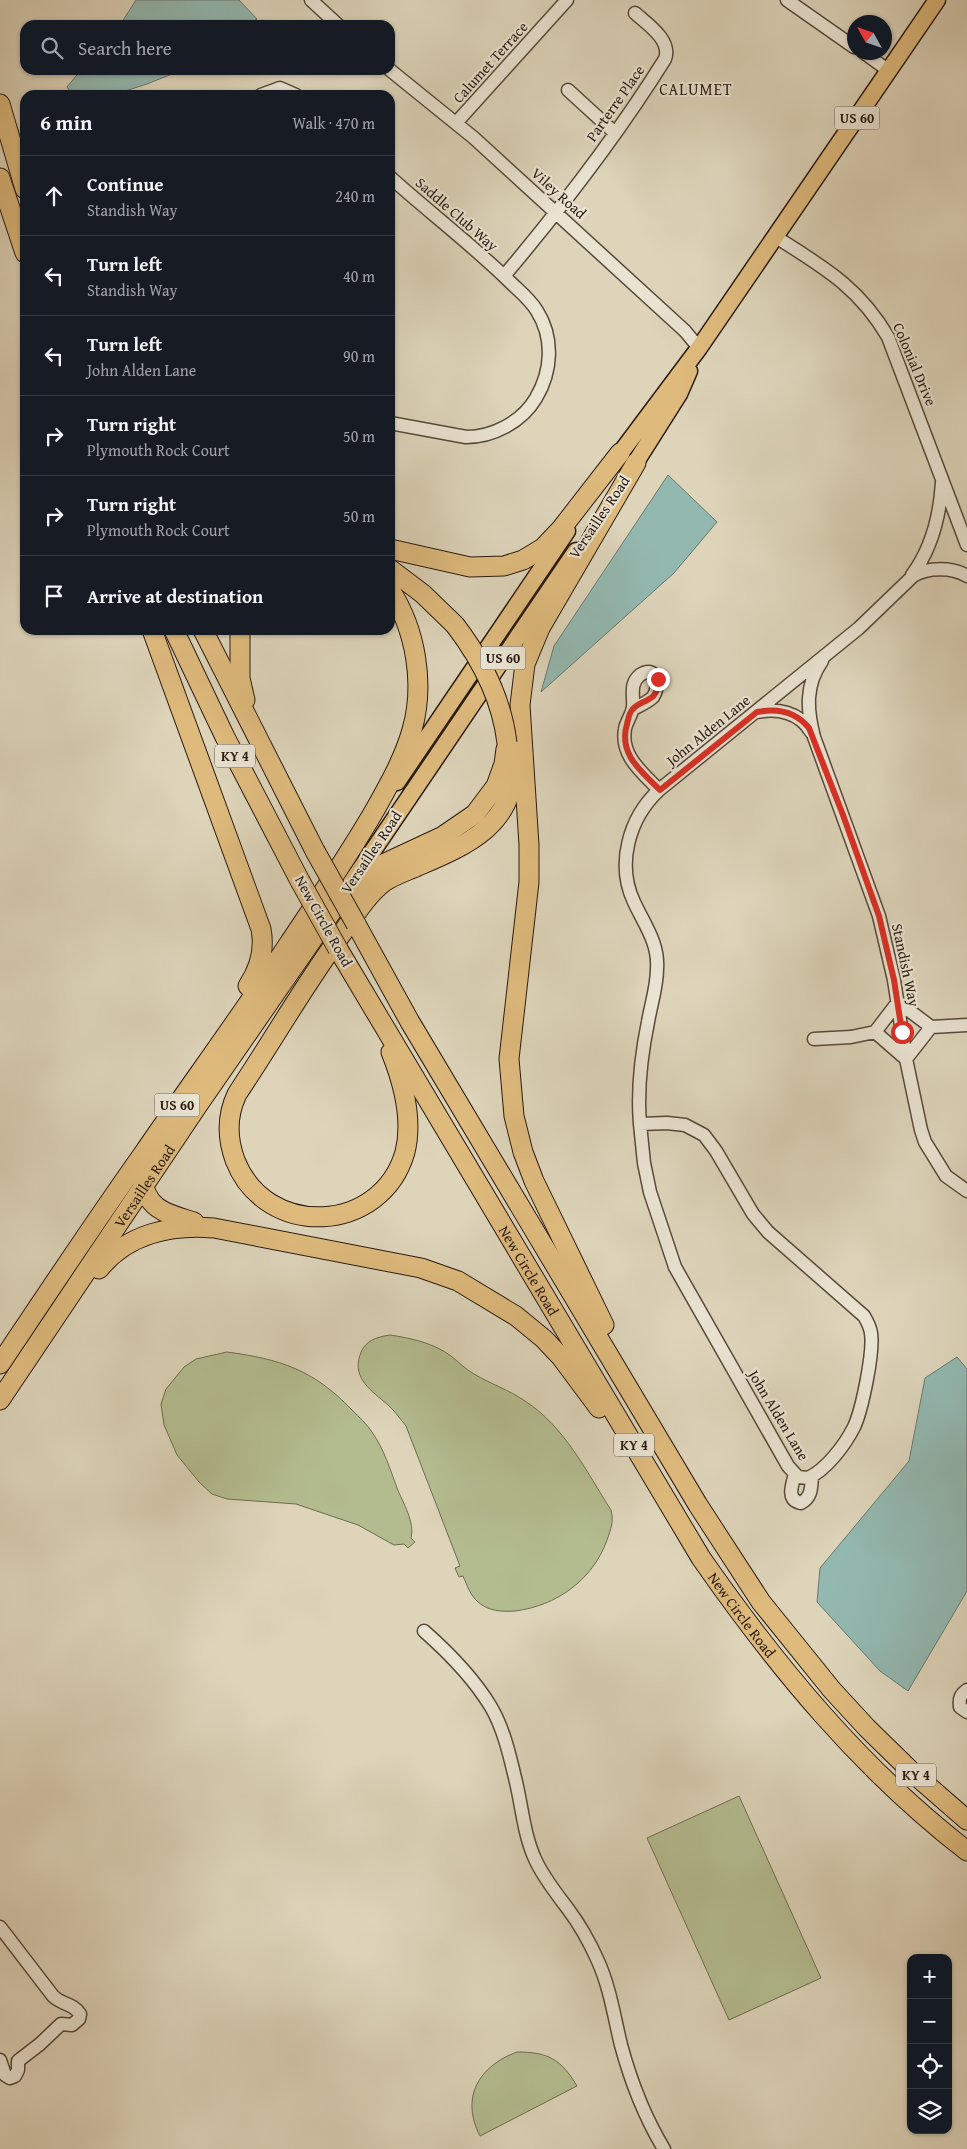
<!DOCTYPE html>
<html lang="en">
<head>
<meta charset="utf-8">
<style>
  :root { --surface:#171b24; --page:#242831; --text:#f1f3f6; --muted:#9ea1a6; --line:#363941 }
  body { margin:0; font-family:"Gentium Book Plus",serif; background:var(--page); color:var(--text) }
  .controls { position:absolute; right:15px; bottom:15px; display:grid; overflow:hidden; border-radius:10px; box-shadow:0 1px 4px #0004 }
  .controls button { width:45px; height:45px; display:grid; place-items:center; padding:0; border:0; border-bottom:1px solid var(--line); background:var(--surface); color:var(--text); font:25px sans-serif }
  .compass { position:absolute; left:847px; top:15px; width:45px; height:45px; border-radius:50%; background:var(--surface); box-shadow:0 1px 4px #0004; rotate:310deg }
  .stop { position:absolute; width:15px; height:15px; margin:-11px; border:4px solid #d93025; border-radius:50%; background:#fff }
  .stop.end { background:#d93025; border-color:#fff; box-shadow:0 1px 5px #0008 }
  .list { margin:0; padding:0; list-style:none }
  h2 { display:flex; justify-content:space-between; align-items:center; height:65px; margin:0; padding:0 20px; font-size:21px }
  h2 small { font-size:16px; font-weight:400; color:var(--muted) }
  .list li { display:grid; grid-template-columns:32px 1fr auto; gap:15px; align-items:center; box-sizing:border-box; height:80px; padding:0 20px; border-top:1px solid var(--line) }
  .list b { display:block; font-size:19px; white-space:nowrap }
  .list p { margin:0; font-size:16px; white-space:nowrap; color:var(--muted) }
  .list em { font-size:16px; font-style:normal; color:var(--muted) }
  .icon { flex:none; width:28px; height:28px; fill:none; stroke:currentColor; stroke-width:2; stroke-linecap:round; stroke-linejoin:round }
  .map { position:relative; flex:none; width:967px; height:2149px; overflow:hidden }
  .search { position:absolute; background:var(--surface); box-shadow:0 1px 4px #0004; left:20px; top:20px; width:375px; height:55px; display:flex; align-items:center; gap:12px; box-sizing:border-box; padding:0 18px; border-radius:15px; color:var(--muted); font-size:19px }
  .panel { position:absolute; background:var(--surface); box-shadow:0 1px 4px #0004; left:20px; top:90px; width:375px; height:545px; border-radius:15px }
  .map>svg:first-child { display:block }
  .green { fill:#b3bc8f; stroke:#6e6c50 }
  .water { fill:#93b8b0; stroke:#697970 }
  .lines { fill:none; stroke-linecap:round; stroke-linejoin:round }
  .minor-casing { stroke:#57493a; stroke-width:15 }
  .major-casing { stroke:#2a1b10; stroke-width:19 }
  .highway-casing { stroke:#2a1b10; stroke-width:21 }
  .minor { stroke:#e9e3d2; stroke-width:12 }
  .major { stroke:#deba7d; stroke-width:16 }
  .highway { stroke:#deba7d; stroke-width:19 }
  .highway-bridge-casing { stroke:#2a1b10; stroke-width:21; stroke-linecap:butt }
  .highway-bridge { stroke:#deba7d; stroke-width:19 }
  .route { stroke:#d93025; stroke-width:6 }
  .labels { text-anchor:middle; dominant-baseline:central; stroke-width:4.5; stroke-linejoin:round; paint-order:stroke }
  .shield { fill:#e9e3d2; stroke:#63574a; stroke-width:1 }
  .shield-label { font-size:14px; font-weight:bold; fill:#2a1b10 }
  .street-label { font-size:15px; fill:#2a1b10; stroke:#e9e3d2 }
  .neighbourhood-label { font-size:16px; letter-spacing:1px; fill:#2a1b10; stroke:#e9e3d2 }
</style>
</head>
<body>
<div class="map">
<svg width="967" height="2149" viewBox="0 0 967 2149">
  <rect width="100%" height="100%" fill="#ddd4ba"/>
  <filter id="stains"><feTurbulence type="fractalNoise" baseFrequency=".004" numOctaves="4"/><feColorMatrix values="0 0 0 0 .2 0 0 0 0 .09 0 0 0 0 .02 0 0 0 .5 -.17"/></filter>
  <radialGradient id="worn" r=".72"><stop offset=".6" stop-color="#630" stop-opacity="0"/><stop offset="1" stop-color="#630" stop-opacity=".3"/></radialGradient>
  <path class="green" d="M390 1335C410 1338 434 1343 451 1356 459 1362 465 1369 474 1374 491 1384 509 1390 525 1401 565 1427 586 1471 611 1510 614 1521 611 1529 607 1540 593 1580 556 1606 515 1611 502 1612 488 1611 478 1602 470 1595 467 1585 463 1576L459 1577 455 1568 460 1566 406 1426C400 1419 395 1411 388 1405 372 1391 352 1379 360 1355 364 1341 376 1337 390 1335Z
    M227 1352C280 1359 314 1370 352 1410 359 1417 367 1424 372 1432 384 1449 390 1469 397 1488 403 1503 415 1522 411 1538L415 1542 408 1548 404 1544 394 1545 358 1525 296 1504 227 1499 212 1494 199 1482 177 1455 164 1425 161 1404 166 1389 184 1367 196 1359Z
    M739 1796 821 1978 729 2020 647 1838Z
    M517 2052C548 2052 561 2059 577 2086L480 2136C460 2097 479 2066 517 2052Z"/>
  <path class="water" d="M136 0H239L257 19 248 25H120Z
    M81 70H182L147 84 116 94 72 95 67 87Z
    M668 475 717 522 674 573 541 692 554 646Z
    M957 1357 967 1369V1591L908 1691 880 1671 817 1602 820 1568 909 1461 925 1378Z"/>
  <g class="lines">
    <defs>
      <path id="minor" d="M311 0 338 25
        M787 0 854 47
        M863 52 889 71
        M390 70 474 138 685 331 699 348
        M568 90 615 133
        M261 95 280 88 296 95
        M456 123 567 0
        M390 177C429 212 471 244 508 280 518 290 530 299 537 311 554 338 552 371 536 398 522 422 493 437 466 437L390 423
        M776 237C823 267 859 287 888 337L967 545
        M504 276C562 207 617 136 665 59 672 40 647 24 635 13
        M912 575C932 548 940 515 942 482
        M822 661C805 685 807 710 814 737L879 916 894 980 906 1059 921 1130 925 1142 946 1176 967 1191
        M633 709C639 706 648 702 653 697 661 685 656 664 640 675 629 684 634 696 633 707 632 715 626 722 625 729 620 756 643 773 659 790
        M757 712C777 708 800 712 811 732
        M931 1027 967 1025
        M814 1039 851 1037 875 1032 898 1002 931 1027 906 1059 875 1032
        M667 1123 685 1125 704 1135 716 1151 753 1214 768 1232 864 1316C867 1321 870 1327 871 1333 874 1352 862 1410 854 1427 845 1445 826 1470 808 1478L798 1477 788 1466 675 1267 650 1192 644 1163 640 1124Z
        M640 1124C637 1089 641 1056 648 1022 651 1004 657 987 657 969 659 943 644 924 634 902 616 864 629 818 659 790L859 628 913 576C927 567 953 567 967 576
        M795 1474C792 1485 786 1500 801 1503 812 1497 811 1488 812 1476
        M424 1631C449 1653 473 1677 491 1707 504 1729 510 1757 516 1782 522 1807 524 1835 535 1859 543 1877 556 1893 568 1909 580 1925 590 1943 598 1961 610 1988 614 2016 621 2045 631 2082 644 2116 664 2149
        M967 1690C960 1695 959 1699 960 1707L967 1712
        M0 1927 53 1996C62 2005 73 2003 80 2014L79 2019 72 2025 61 2024 40 2044 18 2061V2070L15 2076 10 2078 5 2075 0 2060"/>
      <path id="major" d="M613 463 699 348 937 0
        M629 473 679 394 689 371
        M397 782 567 531
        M347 889 576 551"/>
      <g id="highway">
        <path d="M0 104 25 189"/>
        <path d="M0 178 25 253"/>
        <path d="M390 549 470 567 504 566 523 560 543 548 561 529 620 453"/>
        <path d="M390 569 423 594 455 625"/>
        <path d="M152 630 261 929C265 950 260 968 248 986"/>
        <path d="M174 630 225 737 300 881"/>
        <path d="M203 630 315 851"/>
        <path d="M240 630V678L245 700"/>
        <path d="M356 924 410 1022 698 1505 761 1602 832 1690 867 1728 913 1773 967 1820"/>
        <path id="s1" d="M338 949 701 1558C777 1667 861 1769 967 1851"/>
        <path d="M391 1052C403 1082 413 1120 405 1152 382 1234 266 1240 235 1160 227 1138 227 1115 237 1094 273 1040 305 984 343 932 355 915 367 895 384 882 394 875 407 871 418 866 467 845 515 825 514 763"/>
        <path d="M142 1178C146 1210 168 1214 194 1222"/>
        <path d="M99 1269C127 1234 171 1224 214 1228L421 1268 458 1281 516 1316 544 1339 561 1357 599 1408"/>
        <path d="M604 1325 534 1181 523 1152 514 1116 509 1059 529 882V845L520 705 525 664 540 628 636 463"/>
        <path d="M0 1364C47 1294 94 1223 143 1154 191 1084 241 1016 288 945 318 900 349 855 376 808 390 783 404 758 412 730 425 684 416 630 390 590"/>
        <path id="s2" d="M0 1400 198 1105 332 911 364 878 383 864 443 836 475 814 496 786 504 764 506 749"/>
      </g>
    </defs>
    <use href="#minor" class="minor-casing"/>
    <use href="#major" class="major-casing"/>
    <use href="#highway" class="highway-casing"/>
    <use href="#minor" class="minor"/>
    <use href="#major" class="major"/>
    <use href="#highway" class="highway"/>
    <defs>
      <path id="highway-bridge" d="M455 625C481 659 502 700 507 743
        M315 851 356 924
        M300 881 338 949"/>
    </defs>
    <use href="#highway-bridge" class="highway-bridge-casing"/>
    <use href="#highway-bridge" class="highway-bridge"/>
  </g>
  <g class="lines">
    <path class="route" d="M658 679C659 704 641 698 632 710 629 713 628 720 627 724 618 754 641 771 660 790L757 712C777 708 796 712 809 728L843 815 879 916 894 980 902 1032"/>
  </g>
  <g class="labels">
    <g class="shield">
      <rect x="834.5" y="106.5" width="45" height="23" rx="4"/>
      <rect x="480.5" y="646.5" width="45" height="23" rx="4"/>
      <rect x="215" y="744.5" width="40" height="23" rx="4"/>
      <rect x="154.5" y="1093.5" width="45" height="23" rx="4"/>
      <rect x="614" y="1433.5" width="40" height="23" rx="4"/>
      <rect x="896" y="1763.5" width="40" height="23" rx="4"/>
    </g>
    <g class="shield-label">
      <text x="857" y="118">US 60</text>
      <text x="503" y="658">US 60</text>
      <text x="235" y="756">KY 4</text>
      <text x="177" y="1105">US 60</text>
      <text x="634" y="1445">KY 4</text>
      <text x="916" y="1775">KY 4</text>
    </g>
    <g class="street-label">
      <text transform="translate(490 62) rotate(-48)">Calumet Terrace</text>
      <text transform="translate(615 103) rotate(-55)">Parterre Place</text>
      <text transform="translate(559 193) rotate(42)">Viley Road</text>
      <text transform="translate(457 214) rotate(41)">Saddle Club Way</text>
      <text transform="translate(915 364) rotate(67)">Colonial Drive</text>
      <text transform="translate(599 517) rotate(-56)">Versailles Road</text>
      <text transform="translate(708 730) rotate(-39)">John Alden Lane</text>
      <text transform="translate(371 852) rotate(-56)">Versailles Road</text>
      <text transform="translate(324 921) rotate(61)">New Circle Road</text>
      <text transform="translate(906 965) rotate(78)">Standish Way</text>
      <text stroke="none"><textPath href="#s2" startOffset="258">Versailles Road</textPath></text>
      <text stroke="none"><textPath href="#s1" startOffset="374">New Circle Road</textPath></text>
      <text transform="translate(779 1415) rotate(59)">John Alden Lane</text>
      <text stroke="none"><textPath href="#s1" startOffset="779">New Circle Road</textPath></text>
    </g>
    <g class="neighbourhood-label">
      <text x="696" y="89">CALUMET</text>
    </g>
  </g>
  <rect width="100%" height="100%" filter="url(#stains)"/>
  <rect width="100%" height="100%" fill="url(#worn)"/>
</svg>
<div class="controls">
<button>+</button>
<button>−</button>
<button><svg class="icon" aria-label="locate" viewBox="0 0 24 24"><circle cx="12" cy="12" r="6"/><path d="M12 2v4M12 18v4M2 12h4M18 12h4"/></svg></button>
<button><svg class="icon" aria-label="layers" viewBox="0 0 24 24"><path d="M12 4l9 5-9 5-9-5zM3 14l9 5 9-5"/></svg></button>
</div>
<svg class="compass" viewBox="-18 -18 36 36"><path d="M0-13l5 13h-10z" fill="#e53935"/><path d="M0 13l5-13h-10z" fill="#9ea1a6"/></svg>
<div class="stop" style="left:902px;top:1032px"></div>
<div class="stop end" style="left:658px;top:679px"></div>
<div class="search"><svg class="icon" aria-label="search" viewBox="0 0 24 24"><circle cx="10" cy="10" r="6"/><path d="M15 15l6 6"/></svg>Search here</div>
<section class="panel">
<h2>6 min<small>Walk · 470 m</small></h2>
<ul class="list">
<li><svg class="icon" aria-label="ahead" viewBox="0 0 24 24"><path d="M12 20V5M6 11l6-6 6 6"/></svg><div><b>Continue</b><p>Standish Way</p></div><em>240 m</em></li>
<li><svg class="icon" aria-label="left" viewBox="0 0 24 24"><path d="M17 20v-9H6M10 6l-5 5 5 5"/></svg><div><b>Turn left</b><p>Standish Way</p></div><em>40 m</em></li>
<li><svg class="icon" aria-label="left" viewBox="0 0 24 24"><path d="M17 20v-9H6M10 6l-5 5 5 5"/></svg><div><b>Turn left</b><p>John Alden Lane</p></div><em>90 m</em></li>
<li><svg class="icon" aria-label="right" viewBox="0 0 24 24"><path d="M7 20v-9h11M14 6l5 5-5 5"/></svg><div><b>Turn right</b><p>Plymouth Rock Court</p></div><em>50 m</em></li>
<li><svg class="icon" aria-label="right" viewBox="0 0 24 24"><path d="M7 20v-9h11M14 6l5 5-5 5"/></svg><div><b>Turn right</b><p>Plymouth Rock Court</p></div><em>50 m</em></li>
<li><svg class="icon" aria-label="arrive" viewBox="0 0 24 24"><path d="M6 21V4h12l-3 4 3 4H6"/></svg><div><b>Arrive at destination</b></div></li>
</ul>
</section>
</div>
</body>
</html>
